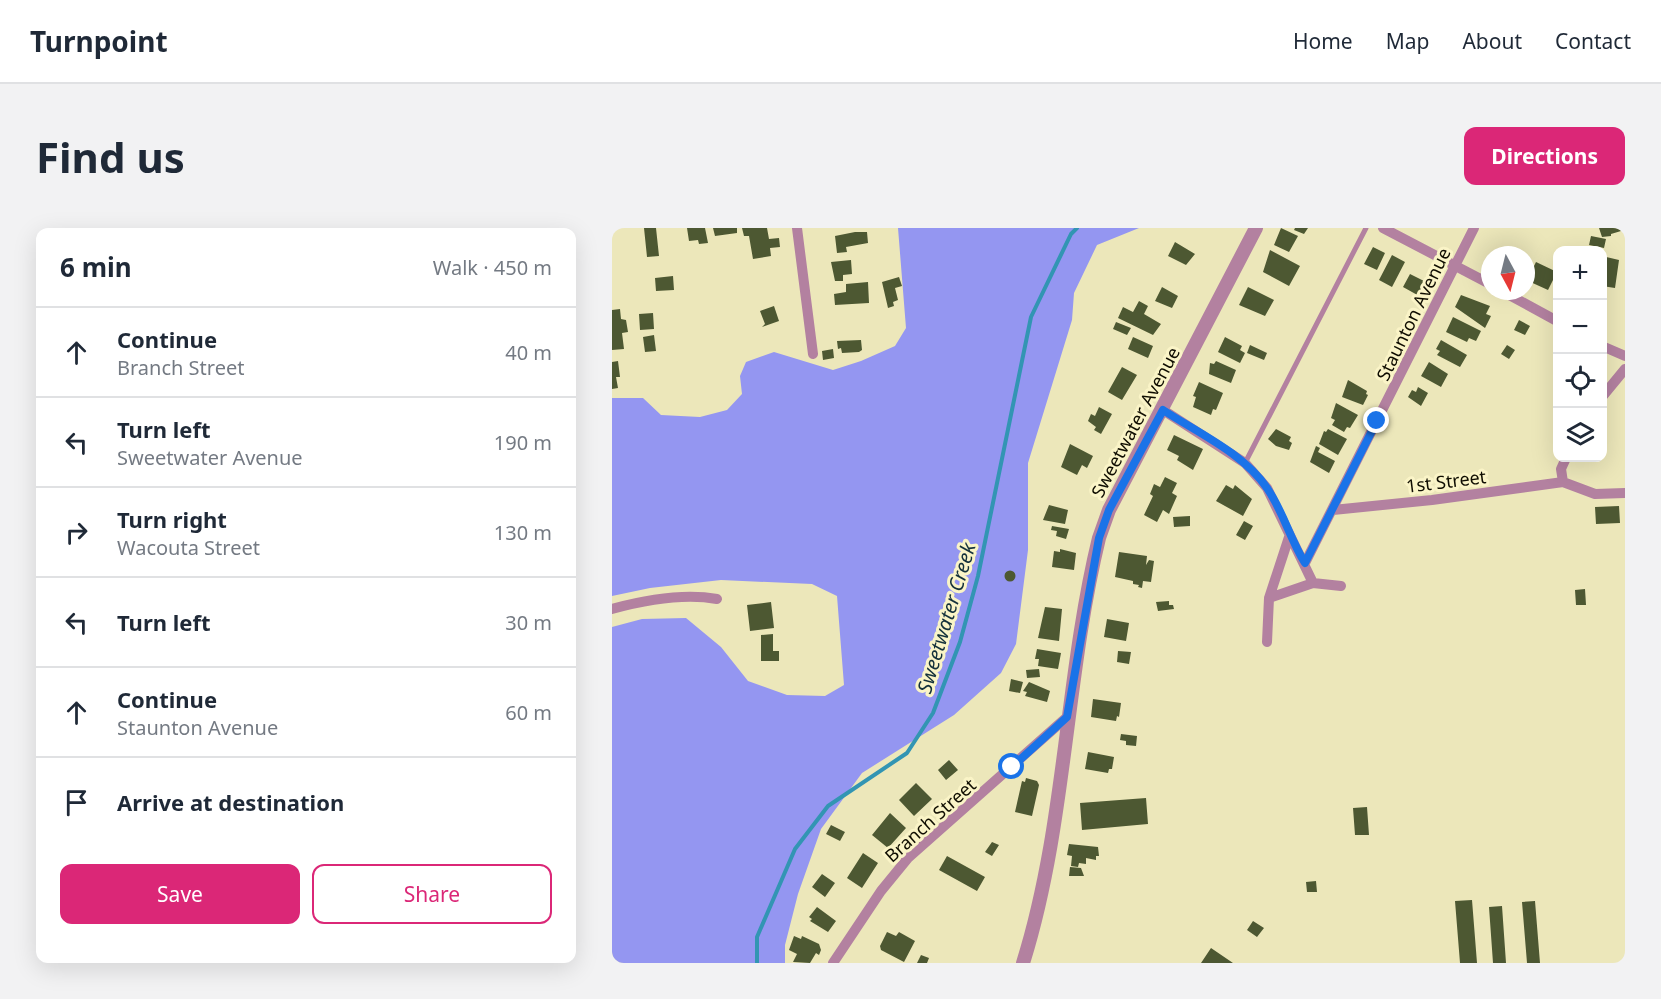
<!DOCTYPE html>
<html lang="en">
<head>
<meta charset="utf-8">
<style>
  :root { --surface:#fff; --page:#f2f2f3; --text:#1f2937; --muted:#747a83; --line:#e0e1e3; --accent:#db2777 }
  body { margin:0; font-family:"Noto Sans",sans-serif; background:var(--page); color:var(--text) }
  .controls { position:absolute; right:18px; top:18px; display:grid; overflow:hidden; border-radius:12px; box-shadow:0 6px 24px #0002 }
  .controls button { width:54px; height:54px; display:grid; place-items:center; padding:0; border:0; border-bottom:2px solid var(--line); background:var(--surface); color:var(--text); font:30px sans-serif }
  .compass { position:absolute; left:869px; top:18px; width:54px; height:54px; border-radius:50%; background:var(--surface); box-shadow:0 6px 24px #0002; rotate:173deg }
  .stop { position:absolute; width:18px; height:18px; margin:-14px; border:4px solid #1a73e8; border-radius:50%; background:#fff }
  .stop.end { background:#1a73e8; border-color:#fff; box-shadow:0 2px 6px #0008 }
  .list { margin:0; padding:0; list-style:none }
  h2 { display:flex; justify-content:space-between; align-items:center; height:78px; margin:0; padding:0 24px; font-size:26px }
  h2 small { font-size:20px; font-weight:400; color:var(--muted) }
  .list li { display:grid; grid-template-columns:39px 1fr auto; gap:18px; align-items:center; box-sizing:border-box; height:90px; padding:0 24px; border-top:2px solid var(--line) }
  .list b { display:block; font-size:22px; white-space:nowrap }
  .list p { margin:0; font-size:20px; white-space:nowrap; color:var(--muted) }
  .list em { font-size:20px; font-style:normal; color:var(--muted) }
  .actions { display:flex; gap:12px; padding:18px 24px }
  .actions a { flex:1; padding:14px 0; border:2px solid var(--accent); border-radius:12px; text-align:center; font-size:21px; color:var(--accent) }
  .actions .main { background:var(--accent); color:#fff }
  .icon { flex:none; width:33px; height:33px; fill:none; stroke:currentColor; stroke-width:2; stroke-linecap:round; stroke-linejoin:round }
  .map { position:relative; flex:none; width:1013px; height:735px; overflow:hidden; border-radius:12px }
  header { display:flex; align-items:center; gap:36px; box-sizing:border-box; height:84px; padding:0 30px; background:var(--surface); border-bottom:2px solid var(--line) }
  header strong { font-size:28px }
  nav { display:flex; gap:33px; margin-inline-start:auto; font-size:21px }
  .intro { display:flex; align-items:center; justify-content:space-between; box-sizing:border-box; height:144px; padding:0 36px }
  h1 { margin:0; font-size:42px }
  .button { padding:15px 27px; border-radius:12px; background:var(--accent); color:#fff; font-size:21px; font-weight:700 }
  main { display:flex; gap:36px; padding:0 36px }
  aside { flex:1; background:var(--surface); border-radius:12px; box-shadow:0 6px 24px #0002 }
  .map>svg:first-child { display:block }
  .forest { fill:#9496f1 }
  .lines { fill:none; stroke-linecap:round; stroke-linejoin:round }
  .stream { stroke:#3295b3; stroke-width:4 }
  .building { fill:#4d5832 }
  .service { stroke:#b381a0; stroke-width:5 }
  .minor { stroke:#b381a0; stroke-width:10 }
  .tertiary { stroke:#b381a0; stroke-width:14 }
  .route { stroke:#1a73e8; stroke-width:8 }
  .labels { text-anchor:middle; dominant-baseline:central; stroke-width:6; stroke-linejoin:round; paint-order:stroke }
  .street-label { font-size:18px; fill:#0f0d01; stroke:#faf4c7 }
  .water-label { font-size:20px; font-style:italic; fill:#14313b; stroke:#faf4c7 }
</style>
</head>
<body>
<header>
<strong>Turnpoint</strong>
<nav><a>Home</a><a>Map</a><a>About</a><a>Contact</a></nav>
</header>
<div class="intro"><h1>Find us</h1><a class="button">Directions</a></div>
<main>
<aside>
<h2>6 min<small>Walk · 450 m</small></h2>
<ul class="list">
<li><svg class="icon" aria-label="ahead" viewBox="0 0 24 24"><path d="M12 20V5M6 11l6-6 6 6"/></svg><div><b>Continue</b><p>Branch Street</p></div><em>40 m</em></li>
<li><svg class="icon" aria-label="left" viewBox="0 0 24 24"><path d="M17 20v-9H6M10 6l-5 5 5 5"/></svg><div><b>Turn left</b><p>Sweetwater Avenue</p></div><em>190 m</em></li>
<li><svg class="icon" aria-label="right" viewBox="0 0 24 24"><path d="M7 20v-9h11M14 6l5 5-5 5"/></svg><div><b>Turn right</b><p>Wacouta Street</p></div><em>130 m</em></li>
<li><svg class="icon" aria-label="left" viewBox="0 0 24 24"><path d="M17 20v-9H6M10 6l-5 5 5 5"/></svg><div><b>Turn left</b></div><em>30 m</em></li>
<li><svg class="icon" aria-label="ahead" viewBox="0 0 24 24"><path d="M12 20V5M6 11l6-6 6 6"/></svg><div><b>Continue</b><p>Staunton Avenue</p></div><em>60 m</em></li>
<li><svg class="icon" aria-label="arrive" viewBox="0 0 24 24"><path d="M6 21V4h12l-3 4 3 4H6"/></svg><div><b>Arrive at destination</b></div></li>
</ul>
<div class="actions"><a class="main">Save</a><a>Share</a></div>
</aside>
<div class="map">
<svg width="1013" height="735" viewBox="0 0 1013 735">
  <rect width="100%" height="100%" fill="#ece7ba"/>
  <path class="forest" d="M286 0H527L485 17 462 65 460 92 416 235V322L404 416 389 445 342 487 250 545 209 601 186 666 173 717V735H0V399L30 391 74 390 109 419 136 453 175 467 213 468 232 457 225 368 200 356 109 352 38 360 0 368V170H31L49 187 88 189 115 182 130 166 128 148 134 134 162 124 221 142 249 133 283 118 294 100Z"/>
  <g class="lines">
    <path class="stream" d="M145 735V709L183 621 216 578 295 525 321 485 348 414 366 348 419 89 459 6 465 0"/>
  </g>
  <path class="building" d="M32 0H44L47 28 35 29Z
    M75 0H93L96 15 87 16 86 12 77 13Z
    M101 0H125V5L103 8Z
    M130 0H155L157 11 167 10 168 19 158 20 159 28 141 31 137 8H132Z
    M669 0 686 8 677 24 662 17Z
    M683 0H696L692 6 682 2Z
    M987 0H1009V3L999 6V8L990 9Z
    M243 4H255L256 15 234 19 235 24 225 25 223 8Z
    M979 8 994 11 992 20 977 17Z
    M563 14 583 26 574 37 556 28Z
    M761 19 773 25 765 42 752 36Z
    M658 22 688 38 677 58 651 44Z
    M780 27 793 34 780 59 767 52Z
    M990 28 1007 32 1003 60 990 58 993 47 990 46Z
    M239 32 240 46 231 47V53H223L219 34Z
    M924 34 945 44 936 62 914 52V46L917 48Z
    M798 46 816 55 809 69 791 59Z
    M61 48 62 62 44 63 43 50Z
    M287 49 290 58 283 60 286 72 281 74 282 78 276 80 270 54Z
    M256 54 257 75 223 77 222 66 234 64V56Z
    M550 59 566 68 560 80 543 73Z
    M636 59 662 72 653 88 627 77Z
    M849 67 878 78 874 86 879 88 873 100 843 79Z
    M527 73 536 78 532 86 549 96 541 107 506 90 511 79 521 84Z
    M162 78 167 93 150 99 153 96 148 83Z
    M8 81 9 91 14 92 16 104 10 105 12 121 0 122V82Z
    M41 85 42 101 28 102 27 86Z
    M841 89 869 103 864 113 857 110 855 114 834 104Z
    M907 92 918 98 913 107 902 102Z
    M504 94 519 100 515 107 501 101Z
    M42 107 44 123 33 124 31 109Z
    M521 109 541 118 536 130 516 121Z
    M613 109 630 118 628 122 633 125 628 135 606 124Z
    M249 112 250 122 247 124 230 125 229 120 226 121 225 113Z
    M829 112 855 127 848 139 825 127 828 123 824 121Z
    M638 117 655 125 652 132 635 125Z
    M895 117 903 122 897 131 889 126Z
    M221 121 222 130 211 132 210 123Z
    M6 133 8 149H4L6 160 0 161V134Z
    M604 133 624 142 619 155 597 146 598 135 602 136Z
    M817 134 836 146 829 159 809 148Z
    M510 139 525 147 510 172 496 164Z
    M736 152 755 163 754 166 756 167 751 177 730 169Z
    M587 154 611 165 604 182 601 181 599 187 581 179 584 169 581 168Z
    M806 159 816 165 809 178 796 169 800 162 804 164Z
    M724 175 746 187 738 200 735 199 732 204 720 197 723 192 719 190Z
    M487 179 500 186 489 206 482 202 484 199 476 193 479 186 483 188Z
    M664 201 679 209 677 213 680 215 677 222 664 218 656 211Z
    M716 201 735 211 726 227 707 216 712 203 714 204Z
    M562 207 591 221 581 242 565 232 567 228 555 222Z
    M458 216 481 228 475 240 470 237 465 247 449 239Z
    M704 218 708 220 706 224 723 233 717 245 698 234Z
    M553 249 565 255 560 265 565 268 557 286 551 282 545 294 532 287 541 268 538 266 542 256 548 259Z
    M614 257 621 261 623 257 640 271 631 288 604 273Z
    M437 277 456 282 453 296 431 292Z
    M1007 278 1008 295 984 296 983 279Z
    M578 288V298L562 299 561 289Z
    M632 293 641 298 633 312 624 307Z
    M440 298 457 301 454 311 444 308 445 303 439 302Z
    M448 321 464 325 462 342 440 339 442 323 448 324Z
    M507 324 535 328 534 337 537 332 542 333 539 354 531 353 530 360 526 359 527 357 521 356V353L503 349Z
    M392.5 348a5.5 5.5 0 1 1 11 0a5.5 5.5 0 1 1-11 0Z
    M973 361 974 377H964L963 362Z
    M557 373V377H561L562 381 546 383 544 374Z
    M159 374 162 400 138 403 135 377Z
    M433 379 450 381 447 413 426 410Z
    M495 391 517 395 514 413 492 409Z
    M161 406V423H167V433H149V407Z
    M425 421 449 425 446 441 426 438 427 431H423Z
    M506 423 519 424 517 436 505 434Z
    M427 441 428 449 415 450 414 442Z
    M399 451 411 454 408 465 397 463Z
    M417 454 438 463 435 474 413 468 415 464 411 463Z
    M481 471 509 475 507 489 505 488 504 493 479 489Z
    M509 506 525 508 524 518 514 517V513L508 512Z
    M476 524 502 529 500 541H497L496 545 473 541Z
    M337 532 346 542 334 552 326 542Z
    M414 550 425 553 427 557 420 588 403 584 410 553 413 554Z
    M304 555 320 571 302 588 287 572Z
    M534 570 536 596 470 602 468 575Z
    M755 579 757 607H743L741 580Z
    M278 585 294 600 276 620 260 607Z
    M219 597 233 604 228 613 214 606Z
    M380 614 387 617 380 628 373 624Z
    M457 616 486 619 487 628H484V632L474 630V636L467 635 466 639 459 638 460 628 455 627Z
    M251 625 266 635 250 660 235 650Z
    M335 628 373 649 365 663 327 642Z
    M458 639 469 640 472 648H457Z
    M210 646 223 655 213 669 200 659Z
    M704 653 705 664H695L694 654Z
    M860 672 865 735H848L843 673Z
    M923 673 928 735H915L910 674Z
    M890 678 894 735H881L877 679Z
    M205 679 224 693 216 704 198 693 200 691 197 689Z
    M641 693 652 700 645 709 635 702Z
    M275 704 284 708 287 704 303 713 292 734 269 722 268 718Z
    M182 708 189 711 190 708 207 716 209 722 207 727 204 725 198 735 181 734 185 726 177 722Z
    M599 720 621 735H589Z
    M309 727 317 730 315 735H305Z"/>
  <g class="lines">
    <path class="service" d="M633 235 754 0"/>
    <path class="minor" d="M185 0 201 126
      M771 0 878 56
      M890 63 945 93
      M990 118 1013 128
      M990 169 1013 141
      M551 182 633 235 655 260 701 355 729 358
      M951 254 983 266 1013 265
      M951 254 949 241 954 230
      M721 282 820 272 951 254
      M693 335 862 0
      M657 370 701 355
      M0 381C33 372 71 365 105 371
      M655 414 657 370 677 309
      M221 735 269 663 296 630 455 489"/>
    <path class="tertiary" d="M411 735C454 598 453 450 487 310L497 282 644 0"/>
  </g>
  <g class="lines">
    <path class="route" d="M400 539 455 489 487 310 497 282 551 182C586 205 631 225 655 260 671 283 678 311 693 335L765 193"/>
  </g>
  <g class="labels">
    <g class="street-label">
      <text transform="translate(801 86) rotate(-64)">Staunton Avenue</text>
      <text transform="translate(523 194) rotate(-62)">Sweetwater Avenue</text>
      <text transform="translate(834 253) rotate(-7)">1st Street</text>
      <text transform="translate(318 592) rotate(-42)">Branch Street</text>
    </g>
    <g class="water-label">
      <text transform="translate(334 390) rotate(-73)">Sweetwater Creek</text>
    </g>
  </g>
</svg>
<div class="controls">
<button>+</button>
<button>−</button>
<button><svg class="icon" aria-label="locate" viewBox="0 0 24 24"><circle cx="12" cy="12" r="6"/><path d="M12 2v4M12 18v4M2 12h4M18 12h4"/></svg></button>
<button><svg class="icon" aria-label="layers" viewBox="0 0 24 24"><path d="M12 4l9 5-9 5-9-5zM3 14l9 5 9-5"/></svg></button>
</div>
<svg class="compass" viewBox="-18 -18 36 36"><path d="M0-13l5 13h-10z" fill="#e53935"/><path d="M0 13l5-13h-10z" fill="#747a83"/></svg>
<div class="stop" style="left:400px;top:539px"></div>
<div class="stop end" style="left:765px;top:193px"></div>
</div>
</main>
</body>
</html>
